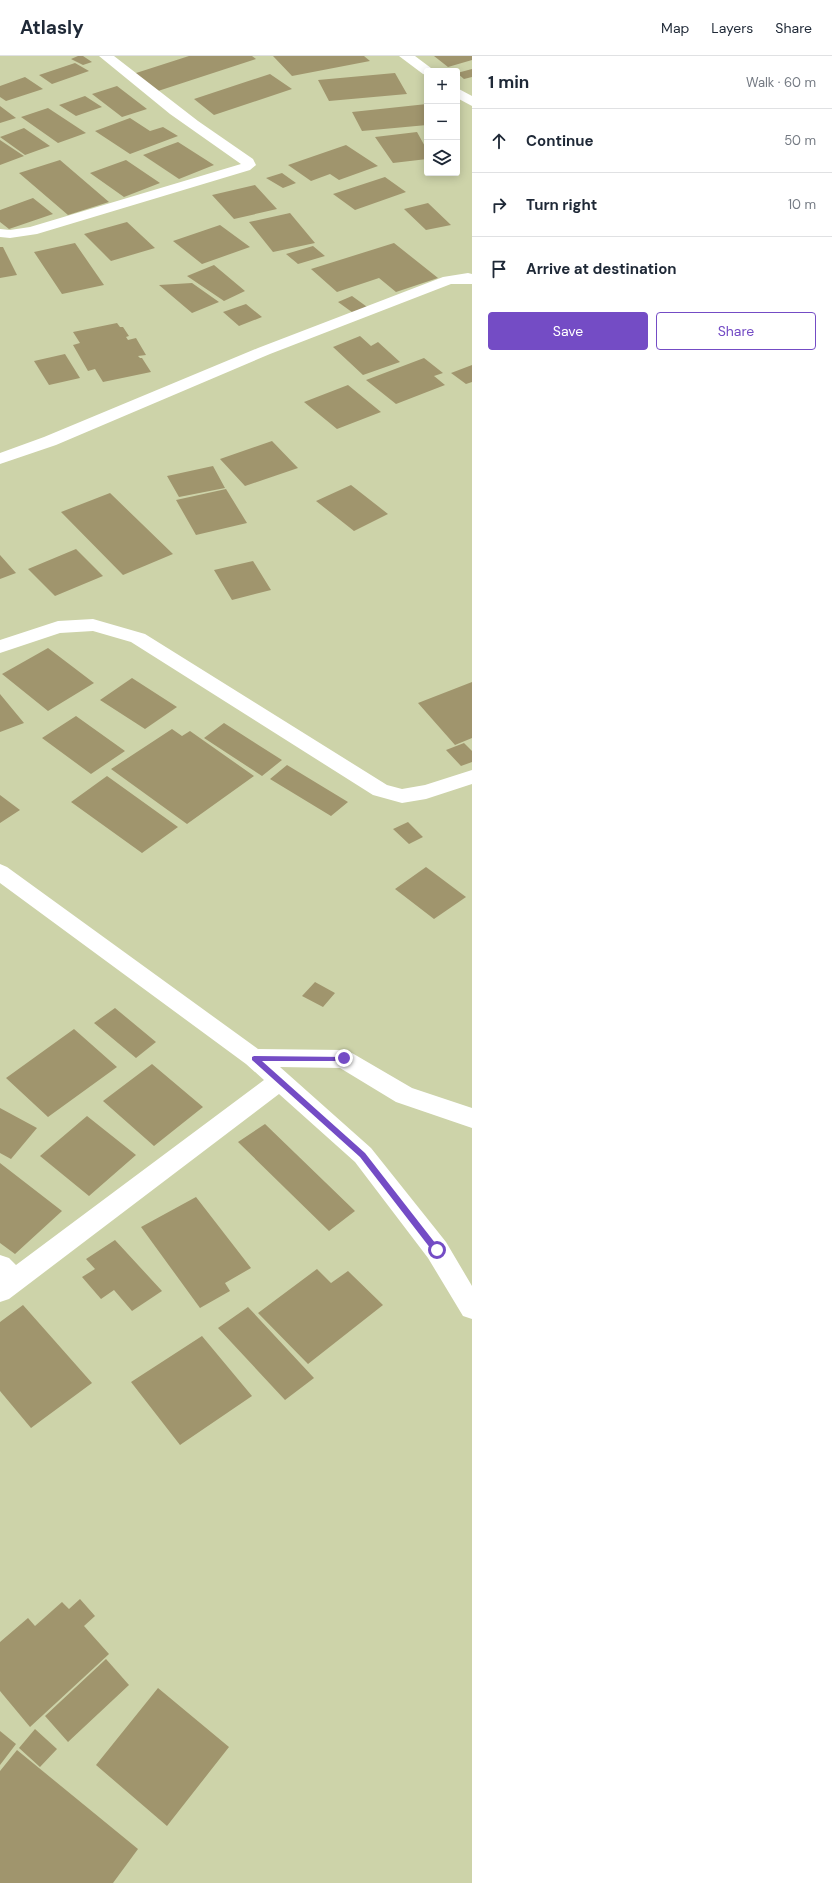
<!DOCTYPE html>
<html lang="en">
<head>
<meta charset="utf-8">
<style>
  :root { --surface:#fff; --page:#f6f6f7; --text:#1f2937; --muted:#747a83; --line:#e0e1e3; --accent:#744cc5 }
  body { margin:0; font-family:"DM Sans",sans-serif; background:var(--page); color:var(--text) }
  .controls { position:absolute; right:12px; top:12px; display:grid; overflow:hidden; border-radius:4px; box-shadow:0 2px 10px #0003 }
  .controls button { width:36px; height:36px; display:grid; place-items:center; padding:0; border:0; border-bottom:1px solid var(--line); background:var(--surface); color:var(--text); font:20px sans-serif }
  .stop { position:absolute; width:12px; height:12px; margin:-9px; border:3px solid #744cc5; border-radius:50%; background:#fff }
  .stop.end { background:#744cc5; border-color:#fff; box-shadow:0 1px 4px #0008 }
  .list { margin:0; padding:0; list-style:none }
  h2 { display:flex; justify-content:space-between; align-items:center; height:52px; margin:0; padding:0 16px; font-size:17px }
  h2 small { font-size:13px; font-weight:400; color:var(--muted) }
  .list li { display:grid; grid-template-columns:26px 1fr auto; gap:12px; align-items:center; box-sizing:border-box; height:64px; padding:0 16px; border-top:1px solid var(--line) }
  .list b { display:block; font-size:15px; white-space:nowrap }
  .list em { font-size:13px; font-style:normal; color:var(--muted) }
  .actions { display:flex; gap:8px; padding:12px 16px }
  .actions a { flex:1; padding:9px 0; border:1px solid var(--accent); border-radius:4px; text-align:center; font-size:14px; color:var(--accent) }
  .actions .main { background:var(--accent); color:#fff }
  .icon { flex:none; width:22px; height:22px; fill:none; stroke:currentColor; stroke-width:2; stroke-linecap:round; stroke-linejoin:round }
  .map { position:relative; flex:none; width:472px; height:1827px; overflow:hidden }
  header { display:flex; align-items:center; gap:24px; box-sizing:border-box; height:56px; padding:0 20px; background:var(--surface); border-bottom:1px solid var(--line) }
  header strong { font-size:19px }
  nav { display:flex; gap:22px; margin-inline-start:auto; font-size:14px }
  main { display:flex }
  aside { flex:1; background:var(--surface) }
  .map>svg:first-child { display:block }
  .building { fill:#a0956d }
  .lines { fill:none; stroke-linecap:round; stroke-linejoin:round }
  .minor { fill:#fff; fill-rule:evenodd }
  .route { fill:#744cc5 }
</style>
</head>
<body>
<header>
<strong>Atlasly</strong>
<nav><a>Map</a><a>Layers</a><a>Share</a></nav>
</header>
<main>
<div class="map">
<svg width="472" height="1827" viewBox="0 0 472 1827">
  <rect width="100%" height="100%" fill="#cdd3a9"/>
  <path class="building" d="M78 0H83L92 6 83 9 71 3Z
    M189 0H252L256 3 158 35 133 18Z
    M273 0H364L370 5 292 20Z
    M434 0H472V4L448 11Z
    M75 7 89 15 52 28 39 19Z
    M472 13V21L464 23 457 17Z
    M395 17 407 38 329 45 318 24Z
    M270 18 292 33 214 59 194 43Z
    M25 21 43 33 6 45 0 41V30Z
    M117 30 147 53 122 61 92 38Z
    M85 40 102 51 76 60 59 49Z
    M427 48V69L362 75 352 56Z
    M0 50 16 62 0 67Z
    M48 52 86 77 58 87 21 61Z
    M130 62 150 75 163 71 178 80 130 98 95 75Z
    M24 72 50 90 25 99 0 81Z
    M417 76 427 94V103L393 107 375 81Z
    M0 84 24 100 0 109Z
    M178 86 214 109 179 123 143 99Z
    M346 89 378 110 339 124 330 118 311 125 288 109Z
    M60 104 109 146 68 159 19 117Z
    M126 104 160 127 124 141 90 117Z
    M282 117 296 127 283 132 266 122Z
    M385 121 406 136 355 154 333 138Z
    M255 129 277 153 234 163 212 139Z
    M33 142 53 158 9 173 0 166V154Z
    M428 147 451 169 426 174 404 153Z
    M290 157 315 187 273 196 249 166Z
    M127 166 155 192 111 205 84 178Z
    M220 169 250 191 202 208 173 185Z
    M75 187 104 229 62 238 34 196Z
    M394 187 438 222 396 236 379 222 337 236 311 213Z
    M313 190 325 200 298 208 286 198Z
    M0 191H3L17 219 0 222Z
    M214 209 245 235 224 245 187 220Z
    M192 227 219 246 192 257 159 229Z
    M352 240 370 253 356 259 338 246Z
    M246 248 262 261 239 270 223 256Z
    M117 267 120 271H123L129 280 126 281 128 284 136 282 146 299 138 300 140 302H142L151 316 103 326 95 313 88 315 73 289 80 287 73 276Z
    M360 280 371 290 378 286 400 306 363 319 333 291Z
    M65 298 80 322 49 329 34 305Z
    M424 302 443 317 434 320 445 329 396 348 366 324Z
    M472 309V326L466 328 451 317Z
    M348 329 381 356 337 373 304 346Z
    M272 385 298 412 245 430 220 403Z
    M213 410 225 432 179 441 167 420Z
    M351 429 388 458 354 475 316 445Z
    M226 433 247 467 196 479 176 444Z
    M110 437 173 498 123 519 61 456Z
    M76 493 103 520 55 540 28 513Z
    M0 499 16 517 0 523Z
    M253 505 271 534 232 544 214 514Z
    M48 592 94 627 48 655 2 618Z
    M132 622 177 651 145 673 100 644Z
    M472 626V682L455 689 418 647Z
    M0 638 24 667 0 676Z
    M76 660 125 695 91 718 42 682Z
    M224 667 282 704 262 720 204 682Z
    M172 673 182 680 190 675 254 720 187 768 111 713Z
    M464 687 472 695V706L461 710 446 694Z
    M287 709 348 746 331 760 270 723Z
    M107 720 178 771 142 797 71 746Z
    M0 739 20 754 0 767Z
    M408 766 423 781 409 788 393 773Z
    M426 811 466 841 434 863 395 833Z
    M315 926 335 937 323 951 302 940Z
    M115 952 156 986 136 1002 94 967Z
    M74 973 117 1011 48 1061 6 1022Z
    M152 1008 203 1051 154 1090 103 1045Z
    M0 1052 37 1072 11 1103 0 1097Z
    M87 1060 136 1099 89 1140 40 1100Z
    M265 1068 355 1155 329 1175 238 1086Z
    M0 1107 62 1155 15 1198 0 1187Z
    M196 1141 251 1212 225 1227 230 1235 200 1252 141 1171Z
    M115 1184 162 1235 132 1255 114 1234 101 1243 82 1221 95 1213 86 1203Z
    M317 1213 331 1227 348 1215 383 1249 308 1308 258 1257Z
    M23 1249 92 1327 31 1372 0 1335V1266Z
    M248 1251 314 1322 285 1344 218 1272Z
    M202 1280 252 1340 180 1389 131 1326Z
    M80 1543 95 1560 84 1570 109 1598 30 1671 0 1635V1586L28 1562 35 1570 62 1546 69 1553Z
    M106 1603 129 1629 68 1686 45 1660Z
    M158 1632 229 1691 167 1770 96 1709Z
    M35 1673 57 1693 40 1711 19 1692Z
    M0 1675 16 1688 0 1709Z
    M17 1694 138 1793 113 1827H0V1715Z"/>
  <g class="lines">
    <path class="minor" d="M99 0H114L198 65 253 103 256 109 250 114 37 178 10 182 0 181V173L10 174 30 171 241 108 170 58Z
      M399 0H415L435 15H427V19L423 18Z
      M457 32 472 40V50L457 42Z
      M468 217 472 218V228H451L270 298 56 389 0 408V397L44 381 258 292 443 221Z
      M93 563 145 578 387 729 402 733 425 729 472 714V728L426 743 402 747 373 739 131 586 93 575 60 577 0 597V584L58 565Z
      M0 808 7 811 258 993 344 994 352 997 412 1032 472 1052V1072L396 1046 340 1012 280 1011 371 1092 446 1186 472 1230V1263L463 1260 428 1202 355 1106 279 1038 9 1243 0 1246V1199L9 1202 16 1209 264 1024 246 1008 0 827Z"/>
  </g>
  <path class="route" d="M254 1000 347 1001 348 1002 344 1005H262L365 1097 439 1192V1197H434L360 1101 252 1004V1001Z"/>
</svg>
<div class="controls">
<button>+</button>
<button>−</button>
<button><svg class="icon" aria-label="layers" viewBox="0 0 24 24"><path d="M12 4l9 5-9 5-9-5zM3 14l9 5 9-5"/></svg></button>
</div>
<div class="stop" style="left:437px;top:1194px"></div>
<div class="stop end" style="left:344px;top:1002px"></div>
</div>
<aside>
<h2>1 min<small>Walk · 60 m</small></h2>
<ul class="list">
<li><svg class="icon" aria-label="ahead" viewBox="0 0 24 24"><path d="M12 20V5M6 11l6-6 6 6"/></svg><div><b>Continue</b></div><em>50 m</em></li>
<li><svg class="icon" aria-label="right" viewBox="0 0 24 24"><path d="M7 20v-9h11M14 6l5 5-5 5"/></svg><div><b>Turn right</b></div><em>10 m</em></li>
<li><svg class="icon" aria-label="arrive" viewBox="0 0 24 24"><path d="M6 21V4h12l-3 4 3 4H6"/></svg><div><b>Arrive at destination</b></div></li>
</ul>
<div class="actions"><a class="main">Save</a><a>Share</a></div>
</aside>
</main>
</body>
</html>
